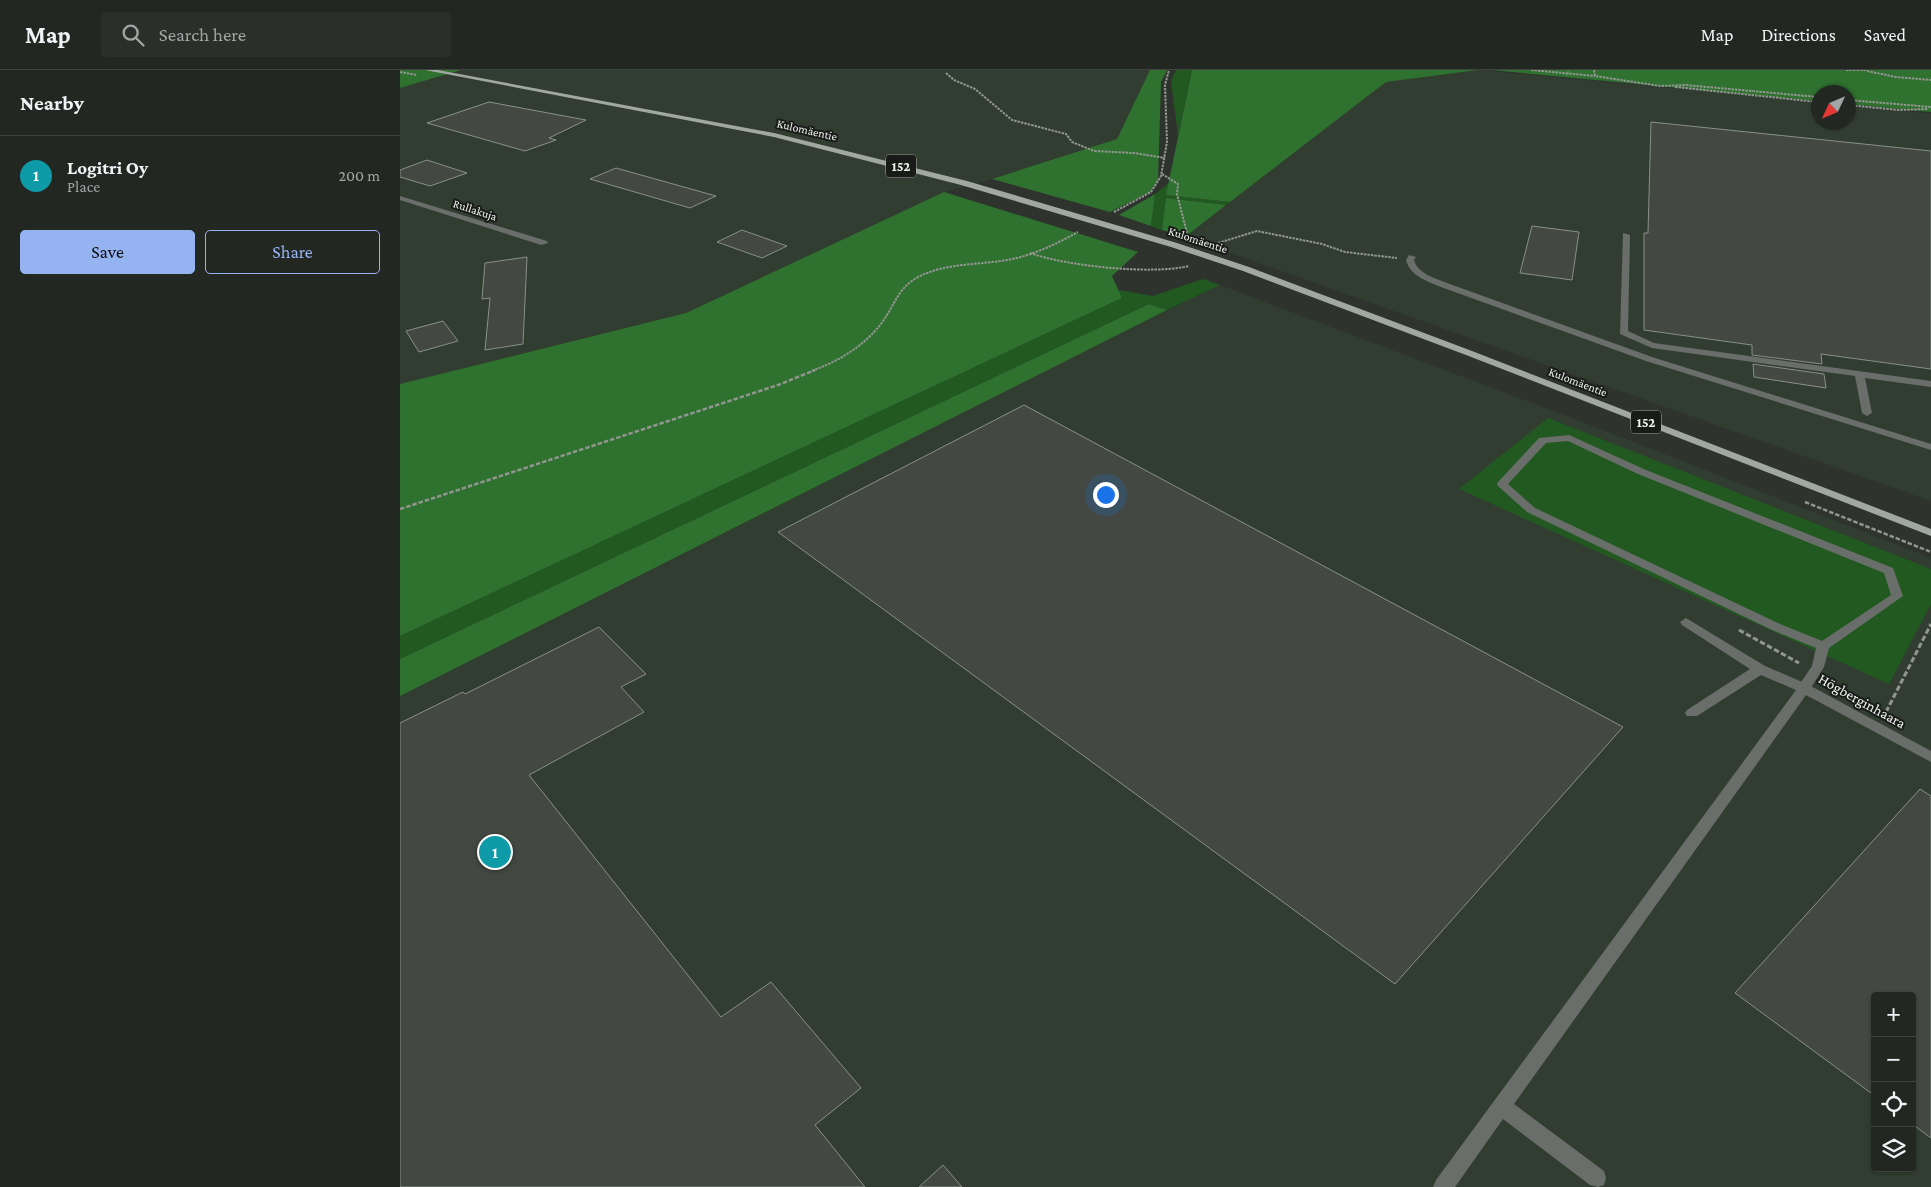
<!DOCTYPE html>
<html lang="en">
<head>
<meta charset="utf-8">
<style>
  :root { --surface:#222722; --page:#2a2f2a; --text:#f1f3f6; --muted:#a2a5a5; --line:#3f4440; --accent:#95b2f1 }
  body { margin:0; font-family:"Crimson Pro",serif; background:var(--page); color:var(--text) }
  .controls { position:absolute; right:15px; bottom:15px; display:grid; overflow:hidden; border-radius:5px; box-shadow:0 1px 4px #0004 }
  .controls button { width:45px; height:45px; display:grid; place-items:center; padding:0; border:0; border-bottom:1px solid var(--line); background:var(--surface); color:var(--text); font:25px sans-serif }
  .compass { position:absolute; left:1411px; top:15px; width:45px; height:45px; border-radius:50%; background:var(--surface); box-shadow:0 1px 4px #0004; rotate:226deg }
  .you { position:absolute; left:705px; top:424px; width:18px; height:18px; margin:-12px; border:4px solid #fff; border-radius:50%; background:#1a73e8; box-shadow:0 0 0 8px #1a73e833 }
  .badge { display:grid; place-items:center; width:32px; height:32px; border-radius:50%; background:var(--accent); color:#fff; font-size:16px; font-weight:700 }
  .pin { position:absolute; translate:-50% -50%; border:2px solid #fff; box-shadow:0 1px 5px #0006 }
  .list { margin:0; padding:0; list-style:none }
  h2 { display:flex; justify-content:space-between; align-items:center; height:65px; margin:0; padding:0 20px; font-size:21px }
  h2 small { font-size:16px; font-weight:400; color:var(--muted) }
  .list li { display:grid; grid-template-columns:32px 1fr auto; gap:15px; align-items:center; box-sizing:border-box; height:80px; padding:0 20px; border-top:1px solid var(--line) }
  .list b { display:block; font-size:19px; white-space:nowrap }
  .list p { margin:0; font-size:16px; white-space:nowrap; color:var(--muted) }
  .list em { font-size:16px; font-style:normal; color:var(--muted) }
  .actions { display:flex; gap:10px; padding:15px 20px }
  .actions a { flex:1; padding:11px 0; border:1px solid var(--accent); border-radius:5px; text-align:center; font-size:18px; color:var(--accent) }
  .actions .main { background:var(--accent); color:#111 }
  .icon { flex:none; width:28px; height:28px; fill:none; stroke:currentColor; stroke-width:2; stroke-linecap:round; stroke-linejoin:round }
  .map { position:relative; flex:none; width:1531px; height:1117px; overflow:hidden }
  header { display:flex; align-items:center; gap:30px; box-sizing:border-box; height:70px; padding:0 25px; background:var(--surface); border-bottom:1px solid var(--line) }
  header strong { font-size:24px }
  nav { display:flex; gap:28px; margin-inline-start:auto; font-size:18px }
  .search { width:350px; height:45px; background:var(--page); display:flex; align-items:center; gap:12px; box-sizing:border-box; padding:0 18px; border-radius:5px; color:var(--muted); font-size:19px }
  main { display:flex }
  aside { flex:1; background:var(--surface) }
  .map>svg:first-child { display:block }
  .built { fill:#323d31; fill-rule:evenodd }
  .green { fill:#215921 }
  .forest { fill:#2f712f }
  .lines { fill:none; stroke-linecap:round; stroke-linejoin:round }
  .stream { stroke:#3c7d3b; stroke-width:4 }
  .building { fill:#434942; stroke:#889088 }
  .path-far2 { stroke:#919690; stroke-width:2; stroke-dasharray:2.5 1; stroke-linecap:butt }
  .path-far1 { stroke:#919690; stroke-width:2.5; stroke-dasharray:4.5 2; stroke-linecap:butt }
  .path { stroke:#919690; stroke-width:3; stroke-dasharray:5.5 2.5; stroke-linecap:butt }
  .lane { fill:#6a6e6a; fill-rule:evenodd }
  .street { fill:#6a6e6a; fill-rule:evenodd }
  .primary { fill:#a1a8a1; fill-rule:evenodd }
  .labels { text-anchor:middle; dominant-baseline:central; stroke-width:4; stroke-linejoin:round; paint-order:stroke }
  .far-street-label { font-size:12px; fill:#eff3ee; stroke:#181b18 }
  .shield { fill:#181b18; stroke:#aeb2ae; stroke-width:1 }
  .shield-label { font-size:14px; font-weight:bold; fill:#eff3ee }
  .street-label { font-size:15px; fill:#eff3ee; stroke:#181b18 }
</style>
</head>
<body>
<header>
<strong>Map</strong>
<div class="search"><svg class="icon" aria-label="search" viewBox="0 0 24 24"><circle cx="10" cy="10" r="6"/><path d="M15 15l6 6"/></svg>Search here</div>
<nav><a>Map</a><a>Directions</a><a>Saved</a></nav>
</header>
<main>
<aside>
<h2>Nearby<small></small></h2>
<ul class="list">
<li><span class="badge" style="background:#0f9aa8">1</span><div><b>Logitri Oy</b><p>Place</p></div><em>200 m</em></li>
</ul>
<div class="actions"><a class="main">Save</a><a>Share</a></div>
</aside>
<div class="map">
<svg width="1531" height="1117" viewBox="0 0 1531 1117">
  <rect width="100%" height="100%" fill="#2e342d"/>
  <path class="built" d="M61 0H750L717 69 592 109 544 122 286 243 0 314V18Z
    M1078 0 1418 32V52H1448L1449 35 1531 44V431L785 167 986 12Z
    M820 215 1164 345 1531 488V1117H0V626L666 289ZM1475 926H1512V1098H1475Z"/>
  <path class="green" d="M776 0H792L778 65 771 11Z
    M769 113 767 125 830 132 826 135 766 128 762 160 751 156 755 124Z
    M803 209 820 215 767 240 749 234 0 589V566L722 228 718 220 753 226Z
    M1148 348 1531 499V534L1489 614 1059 419Z"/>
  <path class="forest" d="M0 0H61L0 18Z
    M750 0H767L761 12 758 110 750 122 710 142 592 109 717 69Z
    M792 0H1078L986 12 830 132 766 125Z
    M1091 0H1531V42L1449 34 1448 22H1418V31Z
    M544 122 738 182 712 206 722 228 0 566V314L286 243Z
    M755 124 751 156 719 145Z
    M766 128 826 135 785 167 762 160Z
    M749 234 767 240 0 626V589Z"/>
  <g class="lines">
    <path class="stream" d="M1167 4 1169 0"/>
  </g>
  <path class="building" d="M89 32 186 50 149 68 156 70 125 81 27 53Z
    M1251 52 1531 81V299L1421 284 1422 294 1352 285V275L1244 260V163H1248Z
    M27 90 67 103 30 116 0 107V100Z
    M216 98 316 126 290 138 190 109Z
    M1132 156 1179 162 1172 210 1120 203Z
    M342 160 387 176 362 188 317 172Z
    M127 187 123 274 85 280 90 228 82 229 85 193Z
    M43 251 58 271 19 282 6 261Z
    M1353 294 1424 304 1426 318 1354 307Z
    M624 335 1223 657 995 914 378 462Z
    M199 557 246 604 221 617 244 642 129 705 321 947 371 912 461 1018 415 1055 465 1117H0V653L63 622 65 624Z
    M1520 719 1531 726V1068L1512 1054V926H1475V1026L1335 923Z
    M543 1095 562 1117H519Z"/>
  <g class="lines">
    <path class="path-far2" d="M1131 0 1195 6
      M1194 0 1195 6 1260 16 1285 15 1418 27
      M1446 0H1468
      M1467 1 1496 7 1531 10
      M0 2 17 5
      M546 3 554 10 575 19 612 50 666 64 672 72 694 81 734 83 765 88
      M1275 17 1418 32
      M1448 30 1531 37
      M1448 35 1499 40 1528 39
      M762 104 778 114 777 124 787 163
      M714 142 751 122 761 106 767 72 765 15 769 0
      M818 173 857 161 922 174 945 182 997 188
      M630 183C666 196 752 205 789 196
      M412 301C438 291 463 277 480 255 494 238 497 218 518 207 545 193 578 195 607 190 632 186 656 174 678 162"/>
    <path class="path-far1" d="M1405 432 1531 482
      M0 439 378 315 415 300"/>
    <path class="path" d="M1339 560 1399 593
      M1486 642 1531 554"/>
    <path class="lane" d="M1223 163 1230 165 1228 261 1254 273 1531 311V317L1465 308 1472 343 1467 346 1462 343 1455 306 1252 278 1220 264Z
      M1009 185 1016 187 1014 190C1018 204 1035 208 1047 213L1252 287 1531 374V380L1246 291 1041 217C1027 211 1010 206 1006 190Z
      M1169 365 1246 400 1493 498 1503 526 1429 578 1424 597 1409 621H1399L1397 618 1412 596 1416 578 1372 560 1127 442 1098 416 1097 414 1098 412 1139 368ZM1168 371 1238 404 1484 503 1491 525 1422 571 1380 554 1135 438 1108 414 1146 373Z"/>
    <path class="street" d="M0 126 147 171 148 173 141 175 0 130Z
      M1286 548 1365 596 1409 615 1531 681V692L1406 625 1114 1034 1204 1101 1206 1108 1204 1115 1198 1117 1190 1115 1103 1049 1055 1117H1033L1036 1110 1396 620 1361 605 1297 646H1287L1285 643 1287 640 1350 599 1282 555 1280 552Z"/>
    <path class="primary" d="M25 0H38L374 63 567 111 777 173 849 197 1072 281 1531 459V466L1066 285 843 201 771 177 561 115 374 67Z"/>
  </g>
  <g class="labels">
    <g class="far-street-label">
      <text transform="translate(407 60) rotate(13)">Kulomäentie</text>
      <text transform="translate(75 140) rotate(18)">Rullakuja</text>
      <text transform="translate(798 170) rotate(18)">Kulomäentie</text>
      <text transform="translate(1178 312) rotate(21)">Kulomäentie</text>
    </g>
    <g class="shield">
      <rect x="486" y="84.5" width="30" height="23" rx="4"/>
      <rect x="1231" y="340.5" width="30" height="23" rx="4"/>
    </g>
    <g class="shield-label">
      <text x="501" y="96">152</text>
      <text x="1246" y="352">152</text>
    </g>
    <g class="street-label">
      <text transform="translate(1462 631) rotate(29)">Högberginhaara</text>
    </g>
  </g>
</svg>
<div class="controls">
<button>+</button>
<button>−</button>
<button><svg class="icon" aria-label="locate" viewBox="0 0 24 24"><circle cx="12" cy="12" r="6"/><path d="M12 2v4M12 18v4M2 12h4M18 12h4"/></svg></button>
<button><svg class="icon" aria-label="layers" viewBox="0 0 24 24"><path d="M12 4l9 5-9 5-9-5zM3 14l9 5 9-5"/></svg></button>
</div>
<svg class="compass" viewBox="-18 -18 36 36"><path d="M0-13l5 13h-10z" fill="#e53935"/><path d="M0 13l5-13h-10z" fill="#a2a5a5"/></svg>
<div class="you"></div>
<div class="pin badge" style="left:95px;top:782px;background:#0f9aa8">1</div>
</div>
</main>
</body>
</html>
